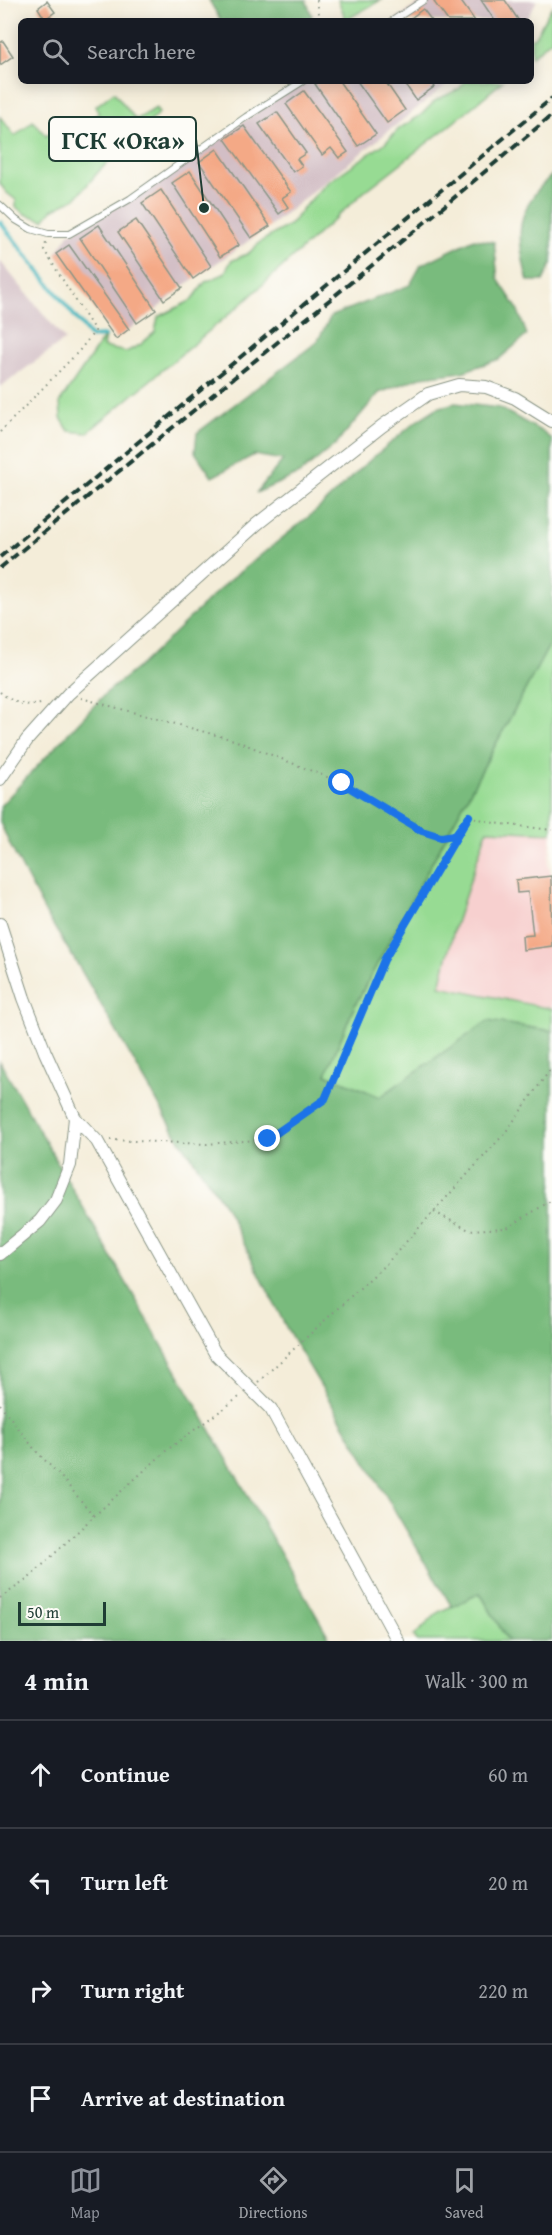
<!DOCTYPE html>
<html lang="en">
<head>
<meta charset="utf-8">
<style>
  :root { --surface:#171b24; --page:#242831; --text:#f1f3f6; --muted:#9ea1a6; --line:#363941; --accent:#8c9099 }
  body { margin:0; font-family:"Gentium Book Plus",serif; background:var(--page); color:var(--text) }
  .scale { position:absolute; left:18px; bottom:15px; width:88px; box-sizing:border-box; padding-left:6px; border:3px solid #1f3d34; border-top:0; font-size:16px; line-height:21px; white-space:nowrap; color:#1f3d34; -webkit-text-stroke:4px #fdfcf7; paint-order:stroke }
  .stop { position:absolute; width:18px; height:18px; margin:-14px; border:4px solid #1a73e8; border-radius:50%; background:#fff }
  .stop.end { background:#1a73e8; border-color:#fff; box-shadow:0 2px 6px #0008 }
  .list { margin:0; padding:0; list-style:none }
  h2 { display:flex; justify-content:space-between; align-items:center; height:78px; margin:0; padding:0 24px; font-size:26px }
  h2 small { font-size:20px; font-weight:400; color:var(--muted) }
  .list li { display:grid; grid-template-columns:39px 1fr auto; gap:18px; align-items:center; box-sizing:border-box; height:108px; padding:0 24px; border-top:2px solid var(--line) }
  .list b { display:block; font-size:22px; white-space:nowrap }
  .list em { font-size:20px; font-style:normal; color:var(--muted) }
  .icon { flex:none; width:33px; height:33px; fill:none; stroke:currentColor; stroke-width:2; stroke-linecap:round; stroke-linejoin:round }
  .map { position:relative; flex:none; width:552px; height:1641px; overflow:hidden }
  .search { position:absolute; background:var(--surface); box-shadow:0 3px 15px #0003; left:18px; right:18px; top:18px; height:66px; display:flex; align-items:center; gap:15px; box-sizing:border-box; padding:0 21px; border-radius:9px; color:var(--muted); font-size:22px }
  .sheet { height:510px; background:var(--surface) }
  nav { display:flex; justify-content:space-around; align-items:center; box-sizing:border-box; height:84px; border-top:2px solid var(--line); background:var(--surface); font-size:16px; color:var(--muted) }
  nav a { display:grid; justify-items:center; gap:3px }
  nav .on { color:var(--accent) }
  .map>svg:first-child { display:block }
  .built { fill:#f7d0cf }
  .industrial { fill:#d2bec5 }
  .green { fill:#97db93; stroke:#5b8c64; stroke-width:1.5 }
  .forest { fill:#79bb7d; stroke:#4c7c58; stroke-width:1.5 }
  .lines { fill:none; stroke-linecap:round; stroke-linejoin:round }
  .stream { stroke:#4ab9c1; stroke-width:4 }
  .building { fill:#f4a986 }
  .lane-casing { stroke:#8a9586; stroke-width:8 }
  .street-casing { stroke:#8a9586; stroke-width:14 }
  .path { stroke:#8a9586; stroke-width:2; stroke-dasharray:1.5 4.5; stroke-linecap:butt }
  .lane { stroke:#fff; stroke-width:6 }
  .street { stroke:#fff; stroke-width:12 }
  .rail { stroke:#1f3d34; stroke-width:4; stroke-dasharray:9 4.5; stroke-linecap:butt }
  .route { stroke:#1a73e8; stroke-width:8 }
  .leader { fill:none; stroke:#1f3d34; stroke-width:2 }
  .callout-dot { fill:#1f3d34; stroke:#fdfcf7; stroke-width:2 }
  .callout { fill:#fdfcf7; stroke:#1f3d34; stroke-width:2 }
  .callout-label { font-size:26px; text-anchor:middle; font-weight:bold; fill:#1f3d34 }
</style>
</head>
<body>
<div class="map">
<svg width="552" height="1641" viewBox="0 0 552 1641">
  <rect width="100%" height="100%" fill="#fdfcf7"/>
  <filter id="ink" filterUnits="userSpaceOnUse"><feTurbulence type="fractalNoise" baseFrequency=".0167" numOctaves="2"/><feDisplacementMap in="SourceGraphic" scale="12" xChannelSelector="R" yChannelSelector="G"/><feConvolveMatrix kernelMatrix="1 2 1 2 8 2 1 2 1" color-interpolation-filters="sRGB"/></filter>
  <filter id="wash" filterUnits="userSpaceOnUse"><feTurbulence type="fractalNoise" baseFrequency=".008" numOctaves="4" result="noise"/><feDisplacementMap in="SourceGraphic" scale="24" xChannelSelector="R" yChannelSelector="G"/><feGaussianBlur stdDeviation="1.35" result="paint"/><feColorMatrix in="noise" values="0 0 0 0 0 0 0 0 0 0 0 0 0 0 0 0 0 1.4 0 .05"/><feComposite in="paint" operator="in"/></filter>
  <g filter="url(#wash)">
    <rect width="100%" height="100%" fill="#f4edd9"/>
    <path class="built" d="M487 830 552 833 548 865 552 876V1008L440 986 455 926Z"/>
    <path class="industrial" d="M424 0H537L526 21H393Z
      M303 81H451L270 226 182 287 156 310 116 339 56 254 69 234 101 217Z
      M0 261 65 340 0 387Z"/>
    <path class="green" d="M338 0H381L346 20Z
      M552 6V39L531 57V38H534Z
      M466 81H503L454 122 364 192 245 301 87 433 69 431 61 418 60 402 105 336 103 347 126 352 140 345 155 332 158 317 192 300 205 282 224 274 231 261 249 253 260 242 291 224 303 208 328 182 385 143 400 128 421 115 436 100 459 89Z
      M114 92 136 120 156 108 159 113 129 144 100 170 76 198 52 210 44 220 25 214 16 207V200L7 193 0 184V117L15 136 33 121 46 136 60 125 69 136 99 113 95 107Z
      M552 640V833L487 830 455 926 440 986 552 1009V1031L488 1021 380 1097 326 1074 354 1007Z
      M480 1593 508 1641H417L414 1636 439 1612Z"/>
    <path class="forest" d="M209 0H306L312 16 304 21H221Z
      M552 175V263L543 281H528C515 235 515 209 552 175Z
      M474 239 494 242 498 279 517 308 527 335 499 359 462 372 421 377 379 393 336 444 299 474 256 493 283 460 254 455 212 477 195 452 197 433 317 342 331 316 410 285 421 265Z
      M455 403 500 408 543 432 552 440V640L354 1007 326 1074 380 1097 488 1021 552 1031V1641H508L480 1593 452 1607 287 1329 224 1204 177 1136 78 965 46 914 10 845 0 822 1 805 106 693 142 664 226 583 317 510 370 460 418 420 437 408Z
      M0 1062 331 1641H0Z"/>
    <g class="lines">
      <path class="stream" d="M0 222 91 337 105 336"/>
    </g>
    <g id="blocks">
      <path class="building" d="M437 0H460L475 21H448L434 2Z
        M481 0H505L519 21H495Z
        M47 1 55 12 45 19 38 8Z
        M423 9 432 21H407Z
        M3 41 13 56 0 65V43Z
        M320 81H339L376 134 358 146 315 84Z
        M357 81H385L405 110 387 123Z
        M403 81H430L434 87 416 100Z
        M304 91 348 152 339 158 331 148 322 155 286 104Z
        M277 112 306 153 297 159 302 166 293 172 259 124Z
        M244 126 291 192 282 198 288 207 279 214 225 139Z
        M217 149 270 226 251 238 199 162Z
        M190 171 239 245 220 257 172 183Z
        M161 190 211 266 193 279 142 203Z
        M136 220 182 288 164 300 118 232Z
        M99 225 156 310 137 323 80 238Z
        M69 245 129 329 116 339 56 254Z
        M551 876 552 946 523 950 522 936 533 935 528 892 517 893 516 880Z"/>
    </g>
  </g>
  <g filter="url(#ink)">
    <use href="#blocks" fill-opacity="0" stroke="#8a9586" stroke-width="1.5"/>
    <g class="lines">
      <defs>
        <path id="lane" d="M392 21 424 0
          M0 205 16 220 31 229 48 234H69L130 199 246 117 303 81"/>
        <path id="street" d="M0 779 27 740 68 694 257 524 382 426 428 394 459 385 486 387 515 398 552 421
          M0 924 24 998 45 1052 75 1118 70 1165 56 1200 40 1221 0 1254
          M75 1118 97 1141 215 1353 271 1409 398 1641"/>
      </defs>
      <use href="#lane" class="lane-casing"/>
      <use href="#street" class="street-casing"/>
      <path class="path" d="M317 0 320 21
        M0 432 79 351 95 331 44 250 46 243
        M0 692C12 703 29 708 44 703
        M81 698 234 740 342 783 422 831 441 837 455 835 469 816 494 823 552 830
        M110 1140 207 1144 268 1139 325 1099 384 960 460 831
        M434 1212 469 1230 507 1228 552 1200
        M258 1382 387 1263 505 1133 552 1067
        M0 1404 35 1450 61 1477 94 1516 28 1579 0 1598
        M94 1516 167 1450 242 1395"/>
      <use href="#lane" class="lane"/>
      <use href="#street" class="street"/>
      <path class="rail" d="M0 557 552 98
        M0 568 424 223 552 115"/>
    </g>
  </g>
  <g class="lines" filter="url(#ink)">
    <path class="route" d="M268 1139 325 1099 384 960 469 816 455 835 441 837 422 831 342 783"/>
  </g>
  <path class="leader" d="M204 208L196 139"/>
  <circle class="callout-dot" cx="204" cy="208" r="6"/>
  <rect class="callout" x="49" y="117" width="147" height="44" rx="6"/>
  <g class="callout-label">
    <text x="123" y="149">ГСК «Ока»</text>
  </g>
</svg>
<div class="scale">50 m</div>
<div class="stop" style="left:342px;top:783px"></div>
<div class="stop end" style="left:268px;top:1139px"></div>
<div class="search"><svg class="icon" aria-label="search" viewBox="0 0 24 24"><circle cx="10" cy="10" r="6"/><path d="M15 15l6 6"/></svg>Search here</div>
</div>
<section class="sheet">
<h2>4 min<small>Walk · 300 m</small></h2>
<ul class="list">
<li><svg class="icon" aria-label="ahead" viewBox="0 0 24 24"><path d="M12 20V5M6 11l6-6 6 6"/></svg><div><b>Continue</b></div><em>60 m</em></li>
<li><svg class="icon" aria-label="left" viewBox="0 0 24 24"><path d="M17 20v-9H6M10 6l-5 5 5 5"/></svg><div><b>Turn left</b></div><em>20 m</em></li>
<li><svg class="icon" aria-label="right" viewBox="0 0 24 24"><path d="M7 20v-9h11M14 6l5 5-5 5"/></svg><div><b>Turn right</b></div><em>220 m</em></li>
<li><svg class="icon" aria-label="arrive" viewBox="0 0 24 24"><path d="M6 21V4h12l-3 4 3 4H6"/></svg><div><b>Arrive at destination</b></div></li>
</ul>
</section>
<nav>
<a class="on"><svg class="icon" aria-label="map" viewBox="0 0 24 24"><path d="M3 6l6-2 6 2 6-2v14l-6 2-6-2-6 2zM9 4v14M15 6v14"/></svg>Map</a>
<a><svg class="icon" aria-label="directions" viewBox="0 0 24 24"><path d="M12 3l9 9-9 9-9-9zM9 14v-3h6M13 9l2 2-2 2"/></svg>Directions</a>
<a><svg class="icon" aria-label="saved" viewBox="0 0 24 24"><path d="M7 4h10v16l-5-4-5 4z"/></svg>Saved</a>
</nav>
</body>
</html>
